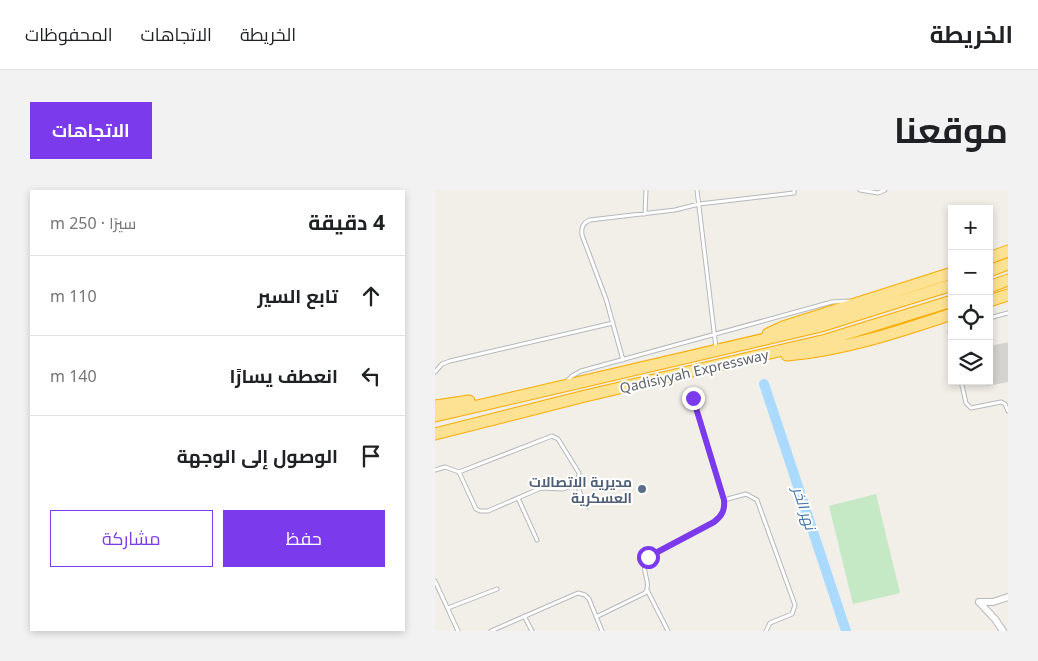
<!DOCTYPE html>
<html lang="ar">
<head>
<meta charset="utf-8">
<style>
  :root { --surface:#fff; --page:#f2f2f2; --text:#202124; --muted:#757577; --line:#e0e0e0; --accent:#7c3aed }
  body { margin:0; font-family:"Noto Sans",Cairo,sans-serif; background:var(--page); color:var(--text); direction:rtl }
  .controls { position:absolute; right:15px; top:15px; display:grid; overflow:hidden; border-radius:0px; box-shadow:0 2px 8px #0003 }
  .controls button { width:45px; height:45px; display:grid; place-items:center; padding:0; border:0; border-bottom:1px solid var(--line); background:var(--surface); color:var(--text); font:25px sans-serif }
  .stop { position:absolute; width:15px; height:15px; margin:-11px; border:4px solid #7c3aed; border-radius:50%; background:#fff }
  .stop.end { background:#7c3aed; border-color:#fff; box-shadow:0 1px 5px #0008 }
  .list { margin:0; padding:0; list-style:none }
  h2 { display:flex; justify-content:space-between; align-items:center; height:65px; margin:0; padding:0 20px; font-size:21px }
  h2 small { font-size:16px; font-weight:400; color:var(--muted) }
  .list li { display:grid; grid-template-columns:32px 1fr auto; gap:15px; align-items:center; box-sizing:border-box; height:80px; padding:0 20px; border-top:1px solid var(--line) }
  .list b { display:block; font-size:19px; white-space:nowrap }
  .list em { font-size:16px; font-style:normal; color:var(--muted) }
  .actions { display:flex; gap:10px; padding:15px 20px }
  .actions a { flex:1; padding:11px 0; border:1px solid var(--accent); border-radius:0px; text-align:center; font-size:18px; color:var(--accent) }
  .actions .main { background:var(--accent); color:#fff }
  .icon { flex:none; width:28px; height:28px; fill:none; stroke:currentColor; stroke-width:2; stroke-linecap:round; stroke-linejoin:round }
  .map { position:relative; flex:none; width:573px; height:441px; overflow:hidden; direction:ltr; border-radius:0px }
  header { display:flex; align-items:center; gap:30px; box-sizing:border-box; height:70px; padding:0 25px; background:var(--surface); border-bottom:1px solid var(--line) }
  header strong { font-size:24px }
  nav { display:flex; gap:28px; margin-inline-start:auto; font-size:18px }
  .intro { display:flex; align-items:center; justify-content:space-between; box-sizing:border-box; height:120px; padding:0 30px }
  h1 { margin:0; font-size:35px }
  .button { padding:12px 22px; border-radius:0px; background:var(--accent); color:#fff; font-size:18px; font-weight:700 }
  main { display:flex; gap:30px; padding:0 30px }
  aside { flex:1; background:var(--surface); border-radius:0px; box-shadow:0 2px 8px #0003 }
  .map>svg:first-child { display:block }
  .green { fill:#c5e8c5 }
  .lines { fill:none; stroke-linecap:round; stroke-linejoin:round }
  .river { stroke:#aadaff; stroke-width:10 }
  .runway { stroke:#d4d3d0; stroke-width:39 }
  .service-casing { stroke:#b5b8bc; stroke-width:5 }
  .minor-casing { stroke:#b5b8bc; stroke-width:8 }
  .motorway-casing { stroke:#f9ab00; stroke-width:13 }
  .service { stroke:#fff; stroke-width:3 }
  .minor { stroke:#fff; stroke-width:6 }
  .motorway { stroke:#fde293; stroke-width:11 }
  .route { stroke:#7c3aed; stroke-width:6 }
  .service-dot { fill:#5c6f8a; stroke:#fff; stroke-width:2 }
  .labels { text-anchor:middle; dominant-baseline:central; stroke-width:4; stroke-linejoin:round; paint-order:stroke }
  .street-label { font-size:14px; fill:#5f6368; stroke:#fff }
  .service-label { font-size:14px; font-weight:bold; fill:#4e5e75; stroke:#fff; text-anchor:end }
  .water-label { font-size:15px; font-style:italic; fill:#4174aa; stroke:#fff }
</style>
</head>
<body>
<header>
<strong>الخريطة</strong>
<nav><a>الخريطة</a><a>الاتجاهات</a><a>المحفوظات</a></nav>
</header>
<div class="intro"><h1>موقعنا</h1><a class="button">الاتجاهات</a></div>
<main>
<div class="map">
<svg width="573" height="441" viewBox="0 0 573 441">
  <rect width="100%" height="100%" fill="#f1efe8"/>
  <path class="green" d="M441 304 465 403 418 414 394 316Z"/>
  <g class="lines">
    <path class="river" d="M329 194 411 441"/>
    <path class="runway" d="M554 176 573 172"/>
    <defs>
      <path id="service" d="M262 0 281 158
        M425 0 443 3 450 0
        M210 24 211 0
        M554 128 573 123
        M517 139 515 142 517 151
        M188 170 171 109 147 45C146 37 148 33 155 30L240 20 264 14 359 3V0
        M0 182 7 174 15 171 178 133
        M132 191 137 186 146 181 397 112 415 111
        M526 191 531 213 536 218 566 212 570 214 573 221
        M0 280 10 277 24 282 117 246 123 249 144 283C142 301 144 301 152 317
        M24 282 41 319 45 321H53L106 298 128 299 142 294
        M83 308 102 350
        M289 310 311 304 322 310 360 415 357 424 335 433 331 441
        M0 391 23 441
        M212 400 233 441
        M13 418 62 399
        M89 426 97 441
        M161 427 210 403C218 392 203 379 213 367L279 332C287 326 290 320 289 310L258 208
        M56 441 143 403 150 405 154 409 167 441"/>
      <path id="minor" d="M544 412 560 429 568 441
        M544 412H558L573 407"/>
      <path id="motorway" d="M554 68 573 61
        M554 81 573 74
        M554 97 573 90
        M554 111 573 105
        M333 144 348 137 517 83
        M352 165C409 160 463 142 517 124
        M0 216 34 211
        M0 226 386 136 517 95
        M0 244 150 206 391 150 517 111"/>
    </defs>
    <use href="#service" class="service-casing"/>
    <use href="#minor" class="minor-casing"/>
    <use href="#motorway" class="motorway-casing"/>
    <use href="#service" class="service"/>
    <use href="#minor" class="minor"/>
    <use href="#motorway" class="motorway"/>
  </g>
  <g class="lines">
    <path class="route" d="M213 367 279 332C287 326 290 320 289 310L258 208"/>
  </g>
  <circle class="service-dot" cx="207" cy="299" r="5"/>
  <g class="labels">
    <g class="street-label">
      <text transform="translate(259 181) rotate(-13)">Qadisiyyah Expressway</text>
    </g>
    <g class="service-label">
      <text x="197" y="291">مديرية الاتصالات<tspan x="197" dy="16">العسكرية</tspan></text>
    </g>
    <g class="water-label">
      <text transform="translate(370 318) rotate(72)">نهر الخر</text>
    </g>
  </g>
</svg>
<div class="controls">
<button>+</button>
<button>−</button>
<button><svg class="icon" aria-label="locate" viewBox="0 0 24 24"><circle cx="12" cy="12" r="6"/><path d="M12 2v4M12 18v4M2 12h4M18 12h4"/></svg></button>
<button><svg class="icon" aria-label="layers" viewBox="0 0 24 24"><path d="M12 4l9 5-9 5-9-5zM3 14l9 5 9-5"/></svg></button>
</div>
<div class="stop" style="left:213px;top:367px"></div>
<div class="stop end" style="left:258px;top:208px"></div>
</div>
<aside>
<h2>4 دقيقة<small>سيرًا · 250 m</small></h2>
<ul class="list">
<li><svg class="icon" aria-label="ahead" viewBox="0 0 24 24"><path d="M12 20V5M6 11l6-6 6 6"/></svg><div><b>تابع السير</b></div><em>110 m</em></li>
<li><svg class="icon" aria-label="left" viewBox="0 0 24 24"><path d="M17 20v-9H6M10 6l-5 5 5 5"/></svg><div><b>انعطف يسارًا</b></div><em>140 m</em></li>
<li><svg class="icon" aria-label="arrive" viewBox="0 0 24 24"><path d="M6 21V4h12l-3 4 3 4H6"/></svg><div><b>الوصول إلى الوجهة</b></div></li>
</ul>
<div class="actions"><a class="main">حفظ</a><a>مشاركة</a></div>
</aside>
</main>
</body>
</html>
